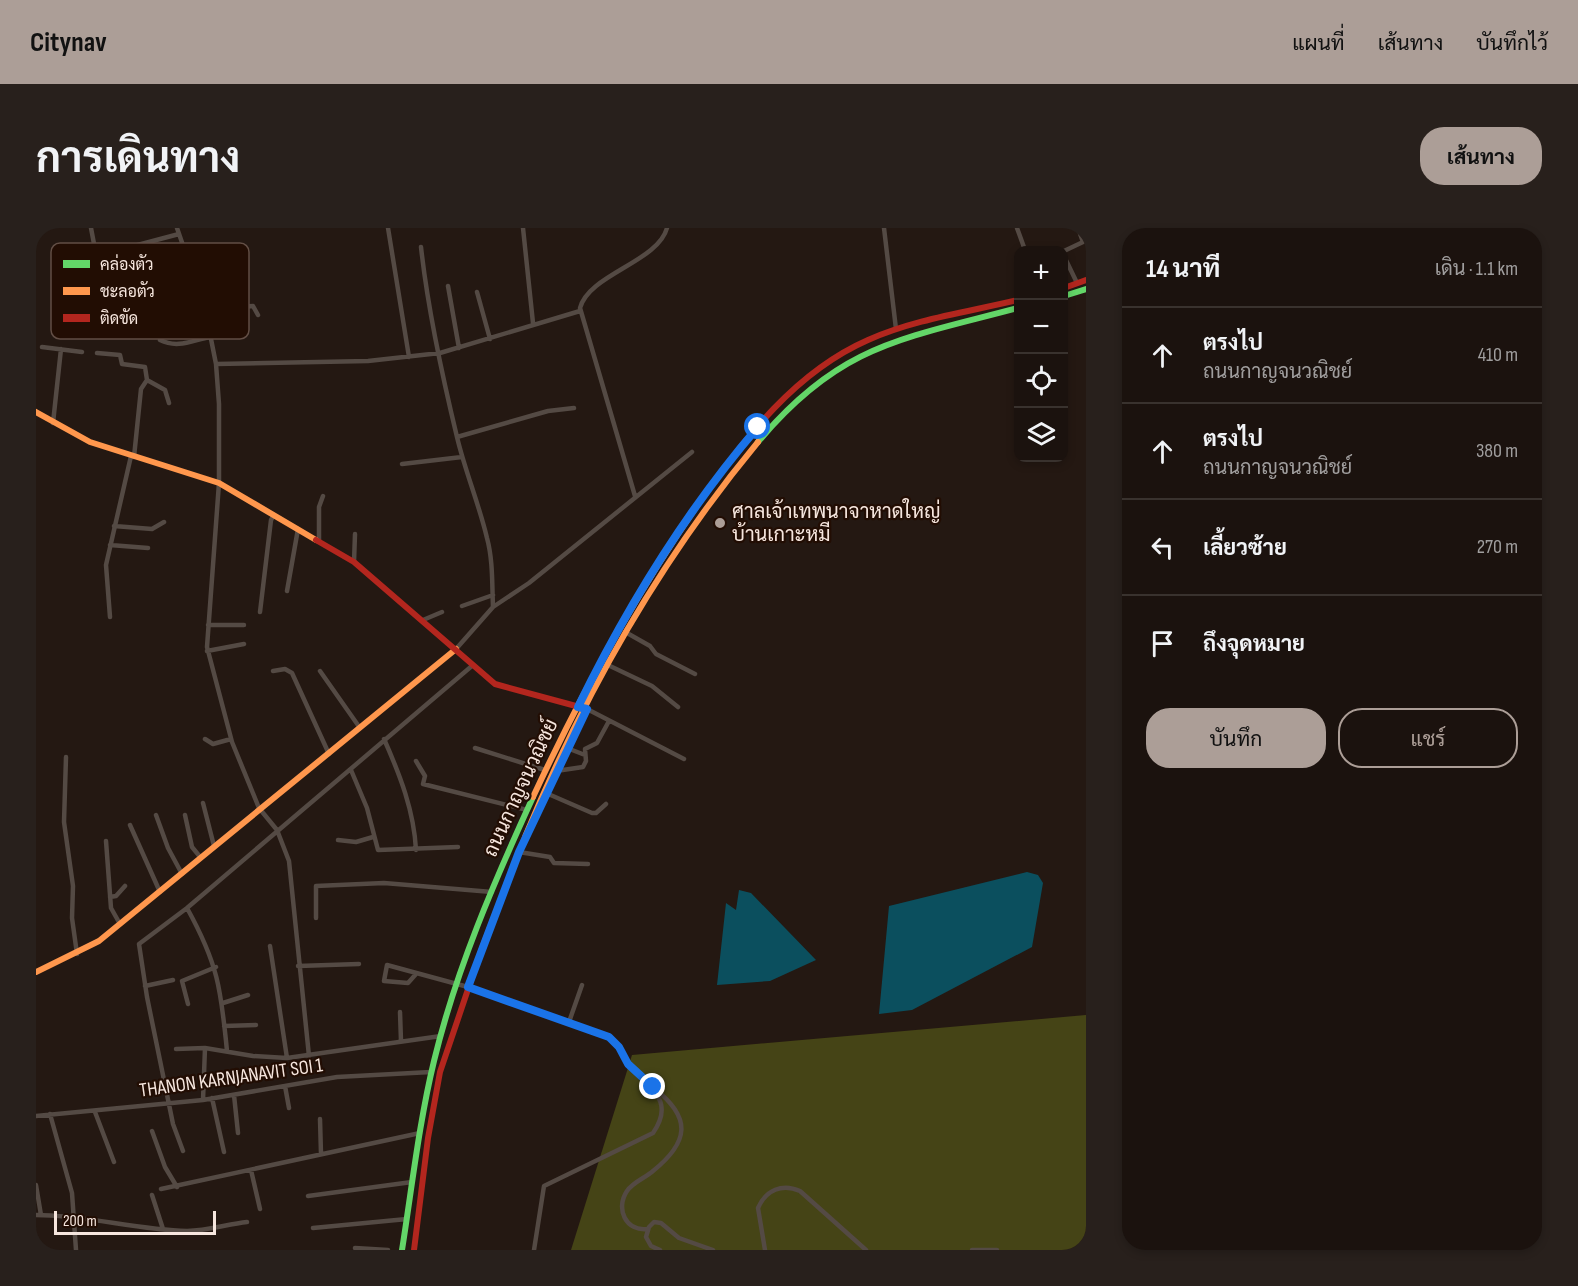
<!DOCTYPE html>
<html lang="th">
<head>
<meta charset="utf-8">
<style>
  :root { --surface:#1b120e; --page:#28201c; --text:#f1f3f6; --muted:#a09e9e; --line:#39322e; --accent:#ac9e97 }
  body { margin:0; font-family:"Sofia Sans Condensed",Sarabun,sans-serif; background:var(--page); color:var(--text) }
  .controls { position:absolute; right:18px; top:18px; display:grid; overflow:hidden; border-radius:12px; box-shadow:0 3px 9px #0003 }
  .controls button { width:54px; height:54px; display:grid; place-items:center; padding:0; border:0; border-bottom:2px solid var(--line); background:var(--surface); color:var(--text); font:30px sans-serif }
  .scale { position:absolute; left:18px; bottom:15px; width:162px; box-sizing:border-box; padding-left:6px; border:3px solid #f6e6de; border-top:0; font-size:16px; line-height:21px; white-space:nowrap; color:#f6e6de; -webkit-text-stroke:4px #220d03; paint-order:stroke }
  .stop { position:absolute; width:18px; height:18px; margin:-14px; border:4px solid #1a73e8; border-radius:50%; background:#fff }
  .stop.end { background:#1a73e8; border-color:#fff; box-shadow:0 2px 6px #0008 }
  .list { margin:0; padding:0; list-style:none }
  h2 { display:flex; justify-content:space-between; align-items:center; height:78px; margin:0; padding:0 24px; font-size:26px }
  h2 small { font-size:20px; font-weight:400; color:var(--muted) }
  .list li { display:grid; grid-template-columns:39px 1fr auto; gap:18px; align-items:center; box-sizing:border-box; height:96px; padding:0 24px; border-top:2px solid var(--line) }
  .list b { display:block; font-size:22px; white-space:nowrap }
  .list p { margin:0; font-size:20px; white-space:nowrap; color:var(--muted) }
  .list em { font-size:20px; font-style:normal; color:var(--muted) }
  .actions { display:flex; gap:12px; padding:18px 24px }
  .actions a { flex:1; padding:14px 0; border:2px solid var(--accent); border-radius:24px; text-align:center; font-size:21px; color:var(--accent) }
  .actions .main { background:var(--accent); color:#111 }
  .icon { flex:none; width:33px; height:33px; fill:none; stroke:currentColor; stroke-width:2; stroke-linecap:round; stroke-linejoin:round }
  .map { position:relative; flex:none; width:1050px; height:1022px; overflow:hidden; border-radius:24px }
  header { display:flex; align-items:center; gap:36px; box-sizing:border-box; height:84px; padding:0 30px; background:var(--accent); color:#111 }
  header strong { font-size:28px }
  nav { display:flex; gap:33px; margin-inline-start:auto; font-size:21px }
  .intro { display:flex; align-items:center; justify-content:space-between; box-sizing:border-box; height:144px; padding:0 36px }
  h1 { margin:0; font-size:42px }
  .button { padding:15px 27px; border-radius:24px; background:var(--accent); color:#111; font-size:21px; font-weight:700 }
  main { display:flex; gap:36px; padding:0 36px }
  aside { flex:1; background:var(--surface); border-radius:24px; box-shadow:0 3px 9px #0003 }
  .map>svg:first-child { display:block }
  .forest { fill:#454416 }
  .water { fill:#0b4f5e }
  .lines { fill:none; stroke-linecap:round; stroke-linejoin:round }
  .street { stroke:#544a44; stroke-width:4.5 }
  .fast { stroke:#63d668; stroke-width:6 }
  .slow { stroke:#ff974d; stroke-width:6 }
  .jam { stroke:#b3261e; stroke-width:6 }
  .route { stroke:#1a73e8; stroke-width:8 }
  .poi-dot { fill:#ac9e97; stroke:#220d03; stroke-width:2 }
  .labels { text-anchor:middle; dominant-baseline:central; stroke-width:4.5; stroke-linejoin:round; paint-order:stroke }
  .poi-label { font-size:20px; fill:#f6e6de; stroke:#220d03; text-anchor:start }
  .street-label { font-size:20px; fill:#f6e6de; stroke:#220d03 }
  .key { fill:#220d03; stroke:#624e45; stroke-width:1.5 }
  .key-label { font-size:16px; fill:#f6e6de }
</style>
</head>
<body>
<header>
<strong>Citynav</strong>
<nav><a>แผนที่</a><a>เส้นทาง</a><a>บันทึกไว้</a></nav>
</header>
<div class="intro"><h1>การเดินทาง</h1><a class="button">เส้นทาง</a></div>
<main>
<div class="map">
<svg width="1050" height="1022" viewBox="0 0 1050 1022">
  <rect width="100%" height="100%" fill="#241812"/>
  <path class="forest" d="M1050 787V1022H535L596 827Z"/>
  <path class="water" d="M991 644 1002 647 1007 655 996 719 876 782 843 786 853 678Z
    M703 662 715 665 780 732 734 753 681 757 690 675 700 682Z"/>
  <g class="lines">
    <path class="street" d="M55 0 59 21 64 27 143 6
      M141 0 169 81 180 136 183 176V255L171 419 196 514 223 580 241 602 253 633 273 828
      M352 0 373 129
      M487 0 497 95
      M848 0 860 101
      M981 0 989 22
      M385 19C392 83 406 147 421 209 429 243 443 276 451 310 457 332 456 356 457 379L420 421
      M1028 23 1047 14 1042 0
      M1028 28 1041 55
      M412 58 423 120
      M109 59 114 53 154 43
      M441 64 454 111
      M169 81 217 78 222 87
      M124 101 137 87 168 79
      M124 112C142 121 157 112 174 109
      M6 119 46 124
      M61 125 84 127 86 136 109 139 111 152 105 161 98 229
      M180 136 332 133 404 125 544 83
      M111 152 129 162 133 175
      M17 195 25 121
      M421 209 512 183 538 180
      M366 236 426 229
      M599 268 544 80C553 46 622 34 631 0
      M78 298 116 301 128 294
      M283 312V279L287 268
      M74 317 112 320
      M318 334 319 306
      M251 363 262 301
      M426 378 457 367
      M457 379 493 355 656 224
      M224 384 235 292 238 287
      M74 389 70 337 95 228
      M387 392 406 384
      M172 397H208
      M591 405 614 418 620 426 659 446
      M171 423 208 416
      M574 438 616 458 642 479
      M237 443 249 441 256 445 293 526
      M284 443 324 500
      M551 481 648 531
      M169 511 177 516 195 511
      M348 511C364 547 378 583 380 622
      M439 520 509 542
      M531 520 549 527
      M30 529 28 594 37 658 36 690 41 726
      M380 533 389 548 387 556 491 582
      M315 542 331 580 342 622 422 619
      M520 543 547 539 550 533 549 521 561 515 573 493
      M510 565 556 585H560L570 576
      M167 575 178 618
      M120 587 132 620 146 646
      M149 587 156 619 165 630
      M94 597 124 664
      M302 612 320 614 337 609
      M70 613 75 680 84 696
      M483 624 514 629 518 635 552 636
      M74 669 80 668 89 658
      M151 680C182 736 185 761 191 823
      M280 690V658L348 655 456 664
      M234 718 251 830
      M262 738 323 736
      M380 746 372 755 348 753 351 737 432 759 573 809C583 816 585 826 592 835 610 859 641 870 617 905L508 958 498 1022
      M109 758 137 752
      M187 775 212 767
      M152 776 146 753 180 739
      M364 784 365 813
      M533 794 546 757
      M188 798 220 797
      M140 821 169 820
      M249 858 253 880
      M198 867 202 905
      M176 870 188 924
      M167 872 169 820 217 828 251 830 405 808
      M59 884 78 934
      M14 886 36 965 40 1022
      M0 888 167 872 301 849 395 844
      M284 891 285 926
      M116 903 129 939 141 959
      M147 923 137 896 111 769 103 716 151 680 437 437
      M215 942 224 981
      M0 957 5 987
      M125 961 384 905
      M116 967 127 1001
      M272 968 376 954
      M0 987C51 987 100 1002 151 1003 171 1003 192 996 211 994
      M277 1000 371 991
      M612 1001C590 1004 579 981 591 963 597 954 609 950 617 943 653 914 656 890 619 861
      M319 1020 352 1022
      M624 1022 615 1018 610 1009 613 999 618 994 625 995 643 1010 677 1022
      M729 1022 722 980C730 962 746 955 764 963L830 1022
      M936 1022H961"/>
    <path class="fast" d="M1028 68 1050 61
      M722 214C804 116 866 111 982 80
      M366 1022C376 959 383 895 398 833 420 742 458 654 497 569"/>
    <path class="slow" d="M0 184 54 214 183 255 280 312
      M497 569C545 466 600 365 665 272
      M489 609C547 468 625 331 722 214
      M0 744 63 713 420 421"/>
    <path class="jam" d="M1028 60 1050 52
      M665 272C710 209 759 144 832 112 879 91 932 84 982 72
      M280 312 318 334 459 456 551 481
      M378 1022 392 910 404 844 446 720 489 609"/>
  </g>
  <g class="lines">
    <path class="route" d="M617 859 592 836 583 819 573 809 432 759 483 624 551 481 542 479C591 379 649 284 722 199"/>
  </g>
  <circle class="poi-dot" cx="684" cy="295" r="6"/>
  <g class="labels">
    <g class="poi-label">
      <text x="696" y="284">ศาลเจ้าเทพนาจาหาดใหญ่<tspan x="696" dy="23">บ้านเกาะหมี</tspan></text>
    </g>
    <g class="street-label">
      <text transform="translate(485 560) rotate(-65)">ถนนกาญจนวณิชย์</text>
      <text transform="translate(195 850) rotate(-8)">THANON KARNJANAVIT SOI 1</text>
    </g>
  </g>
  <rect x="15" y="15" width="198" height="96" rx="9" class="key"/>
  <rect x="27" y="32" width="27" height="8" fill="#63d668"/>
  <rect x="27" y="59" width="27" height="8" fill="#ff974d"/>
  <rect x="27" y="86" width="27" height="8" fill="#b3261e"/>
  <g class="key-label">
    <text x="64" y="42">คล่องตัว</text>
    <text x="64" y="69">ชะลอตัว</text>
    <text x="64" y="96">ติดขัด</text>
  </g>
</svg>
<div class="controls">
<button>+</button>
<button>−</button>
<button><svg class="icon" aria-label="locate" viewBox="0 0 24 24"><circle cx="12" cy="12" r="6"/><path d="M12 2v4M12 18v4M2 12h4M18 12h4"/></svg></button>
<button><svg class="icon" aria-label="layers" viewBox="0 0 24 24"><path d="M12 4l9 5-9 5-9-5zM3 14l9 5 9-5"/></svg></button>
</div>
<div class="scale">200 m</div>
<div class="stop" style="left:722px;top:199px"></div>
<div class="stop end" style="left:617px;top:859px"></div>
</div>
<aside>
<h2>14 นาที<small>เดิน · 1.1 km</small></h2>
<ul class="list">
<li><svg class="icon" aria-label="ahead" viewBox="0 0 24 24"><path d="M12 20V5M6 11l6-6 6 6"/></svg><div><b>ตรงไป</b><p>ถนนกาญจนวณิชย์</p></div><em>410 m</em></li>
<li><svg class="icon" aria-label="ahead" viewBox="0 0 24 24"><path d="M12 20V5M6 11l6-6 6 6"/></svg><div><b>ตรงไป</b><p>ถนนกาญจนวณิชย์</p></div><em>380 m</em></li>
<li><svg class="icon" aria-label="left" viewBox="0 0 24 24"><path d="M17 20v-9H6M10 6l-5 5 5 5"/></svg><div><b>เลี้ยวซ้าย</b></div><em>270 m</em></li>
<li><svg class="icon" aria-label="arrive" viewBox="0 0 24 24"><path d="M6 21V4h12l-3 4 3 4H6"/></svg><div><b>ถึงจุดหมาย</b></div></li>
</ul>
<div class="actions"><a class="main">บันทึก</a><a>แชร์</a></div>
</aside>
</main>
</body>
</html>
